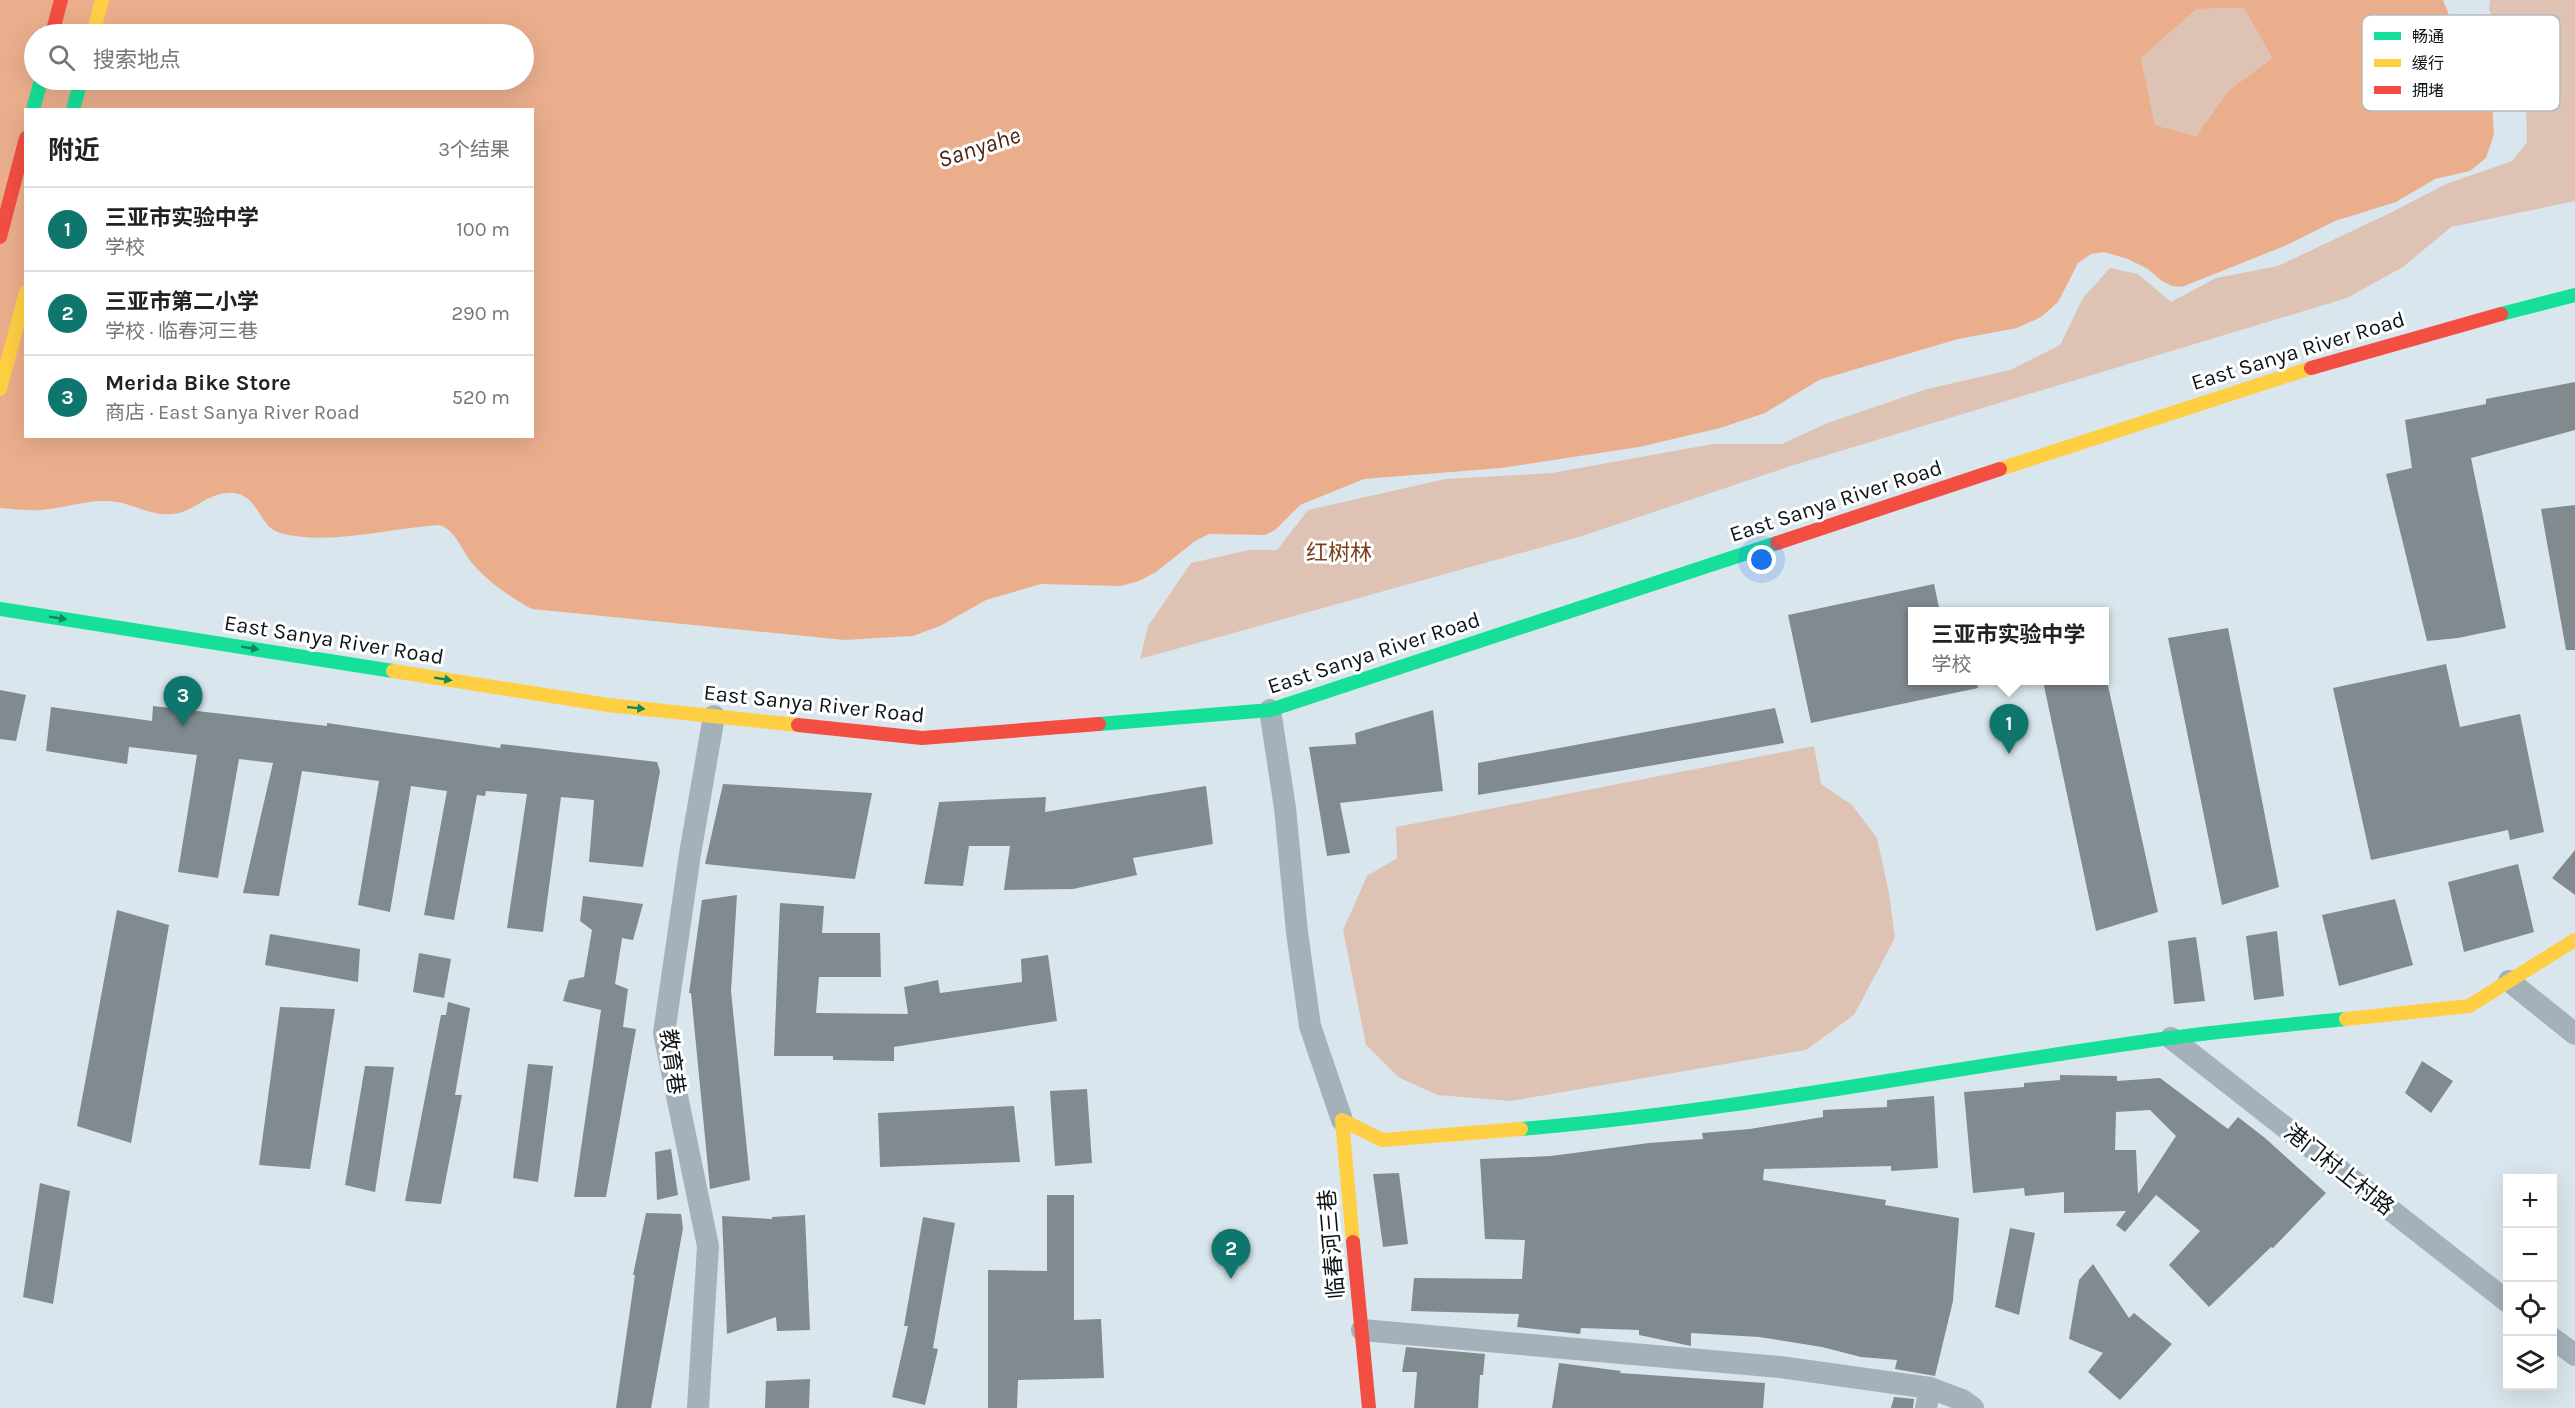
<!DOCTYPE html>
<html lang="zh">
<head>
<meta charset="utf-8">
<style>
  :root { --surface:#fff; --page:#f6f6f6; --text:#222; --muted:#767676; --line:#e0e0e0; --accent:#0f766e }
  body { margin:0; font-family:Karla,"Noto Sans SC",sans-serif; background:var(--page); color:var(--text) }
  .controls { position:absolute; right:18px; bottom:18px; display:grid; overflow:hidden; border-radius:0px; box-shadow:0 6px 24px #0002 }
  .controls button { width:54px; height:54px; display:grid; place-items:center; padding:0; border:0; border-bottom:2px solid var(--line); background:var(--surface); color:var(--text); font:30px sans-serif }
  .you { position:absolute; left:1762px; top:560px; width:21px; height:21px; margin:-15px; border:4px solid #fff; border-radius:50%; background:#1a73e8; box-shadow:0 0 0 9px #1a73e833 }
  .badge { display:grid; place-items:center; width:39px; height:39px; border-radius:50%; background:var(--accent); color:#fff; font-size:20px; font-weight:700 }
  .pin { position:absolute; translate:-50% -50px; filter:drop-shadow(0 2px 3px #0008) }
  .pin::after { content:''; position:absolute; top:32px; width:21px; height:18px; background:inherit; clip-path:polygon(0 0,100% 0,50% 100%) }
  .popup { position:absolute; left:1908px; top:607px; width:201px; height:78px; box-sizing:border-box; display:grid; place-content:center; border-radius:0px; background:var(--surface); filter:drop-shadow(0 2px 4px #0005); font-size:20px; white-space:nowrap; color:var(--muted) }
  .popup b { font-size:22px; color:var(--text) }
  .popup::after { content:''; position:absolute; left:50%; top:100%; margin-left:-12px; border:12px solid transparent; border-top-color:var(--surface) }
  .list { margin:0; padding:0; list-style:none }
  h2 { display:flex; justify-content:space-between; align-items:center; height:78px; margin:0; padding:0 24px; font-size:26px }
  h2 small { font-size:20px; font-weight:400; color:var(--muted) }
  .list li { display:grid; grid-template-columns:39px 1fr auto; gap:18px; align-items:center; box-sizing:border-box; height:84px; padding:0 24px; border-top:2px solid var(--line) }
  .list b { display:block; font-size:22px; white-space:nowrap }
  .list p { margin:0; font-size:20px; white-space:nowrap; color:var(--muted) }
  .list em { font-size:20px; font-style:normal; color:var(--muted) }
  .icon { flex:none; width:33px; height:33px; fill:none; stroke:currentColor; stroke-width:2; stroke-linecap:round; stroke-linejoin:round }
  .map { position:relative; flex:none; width:2575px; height:1408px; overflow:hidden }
  .search { position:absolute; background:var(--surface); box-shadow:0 6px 24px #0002; left:24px; top:24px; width:510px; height:66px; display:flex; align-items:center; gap:15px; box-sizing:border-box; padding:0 21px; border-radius:33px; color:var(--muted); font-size:22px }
  .panel { position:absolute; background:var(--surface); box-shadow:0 6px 24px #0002; left:24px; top:108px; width:510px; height:330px; border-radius:0px }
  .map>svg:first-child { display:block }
  .green { fill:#dec3b5 }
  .water { fill:#eaae8c; fill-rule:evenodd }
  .building { fill:#818a8f; fill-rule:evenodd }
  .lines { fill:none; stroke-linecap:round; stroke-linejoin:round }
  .street { stroke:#a4b1bb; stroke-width:22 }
  .fast { stroke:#16e098; stroke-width:14 }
  .slow { stroke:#ffcf43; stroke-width:14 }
  .jam { stroke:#f24e42; stroke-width:14 }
  .oneway { fill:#12855f }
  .labels { text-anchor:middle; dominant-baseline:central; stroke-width:6; stroke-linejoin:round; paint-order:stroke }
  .street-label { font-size:22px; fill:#0d1519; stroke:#fff }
  .park-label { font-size:22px; fill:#793e1a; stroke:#fff }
  .water-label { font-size:24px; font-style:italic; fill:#492510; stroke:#fff }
  .key { fill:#fff; stroke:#b6b9ba; stroke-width:1.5 }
  .key-label { font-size:16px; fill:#0d1519 }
</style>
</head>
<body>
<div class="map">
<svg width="2575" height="1408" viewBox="0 0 2575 1408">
  <rect width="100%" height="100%" fill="#dae6ed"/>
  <path class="green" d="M2490 0H2575V201L2451 227 2403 267 2347 298 1794 465 1582 536 1140 659 1148 626 1191 563 1249 550H1277L1308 510 1445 479 1552 473 1713 444H1782L1825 424 1927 389 2010 370 2060 345 2083 298 2110 268 2138 274 2171 302 2216 278 2278 266 2392 212 2446 184 2512 161 2527 142 2526 100 2489 9Z
    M2244 8 2272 58 2229 90 2196 136 2155 125 2141 58 2197 9Z
    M1814 746 1821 784 1852 805 1877 838 1889 893 1895 938 1854 1015 1806 1050 1511 1101 1437 1095 1398 1077 1366 1045 1343 930 1367 876 1397 858 1396 827Z"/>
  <path class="water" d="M0 0H2443L2456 32 2478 64 2492 104 2494 134 2486 158 2470 171 2435 179 2396 202 2335 221 2287 245 2182 287 2172 286 2162 281 2148 269 2128 259 2104 252 2091 254 2078 263 2058 302 2041 317 2017 328 1958 339 1819 380 1765 413 1720 428 1639 447 1501 468 1364 479 1300 505 1275 530 1265 535 1209 534 1195 541 1156 572 1139 581 1121 586 1041 584 986 600 940 626 913 636 845 640 532 609C510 597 488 582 472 563 461 550 456 530 439 525 389 528 329 546 280 533 259 527 259 496 234 493 212 491 199 507 179 513 153 519 133 502 108 501 85 500 64 508 41 510 28 511 13 509 0 508ZM2244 8 2272 58 2229 90 2196 136 2155 125 2141 58 2197 9ZM34 34H524V80H34ZM26 110H532V436H26Z"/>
  <path class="building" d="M2575 382V430L2471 458 2506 628 2458 638 2427 641 2386 474 2412 468 2405 420 2486 404V399Z
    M2575 505V650H2566L2541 509Z
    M1934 584 1940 612H1913V681H1977L1978 688 1811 723 1788 615Z
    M2228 628 2279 887 2222 905 2168 638Z
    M2446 664 2460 727 2520 714 2544 832 2510 840 2508 830 2371 860 2333 688Z
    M2043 681H2107L2158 912 2096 931Z
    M0 690 26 695 16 741 0 739Z
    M153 706 327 726V723L500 748 501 744 657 762 660 771 643 867 589 862 594 800 561 797 543 932 507 928 527 794 486 791 485 796 477 795 454 920 424 915 447 791 411 786 390 912 358 905 379 781 302 771 279 896 243 893 273 763 239 759 218 878 178 872 197 755 129 747 127 764 46 751 51 707 152 721Z
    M1775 708 1784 743 1478 795V763Z
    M1433 710 1443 791 1340 803 1350 853 1327 856 1309 747 1356 744 1355 733Z
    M723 784 872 793 855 879 705 864Z
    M1206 786 1213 844 1133 858 1137 875 1073 889 1004 890 1010 846H969L963 886 924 884 939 802 1046 797 1045 812Z
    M2575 850V895L2552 878Z
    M2518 864 2534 932 2464 952 2448 882Z
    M737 895 731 991 750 1180 710 1189 691 993H689L702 900Z
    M583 896 643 904 633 940 622 938 615 984 628 989 623 1027 636 1029 606 1197H574L601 1010 563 1001 569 980 584 977 592 930 580 921Z
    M2395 899 2413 965 2339 986 2322 915Z
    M780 903 824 906 822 933H880L881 977H819L816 1013 908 1014 904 987 938 980 940 993 1022 982 1021 959 1048 955 1057 1021 894 1047V1061L833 1060V1056H774Z
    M117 910 169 925 131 1143 77 1126Z
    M2277 931 2284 996 2254 1000 2246 936Z
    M270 934 360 949 358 982 265 965Z
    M2196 937 2205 1001 2174 1004 2168 941Z
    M419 953 451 959 444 998 413 992Z
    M448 1002 470 1008 455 1095H462L441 1204 405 1201 441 1015H446Z
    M280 1007 335 1009 310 1169 259 1165Z
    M2422 1061 2453 1081 2431 1113 2405 1093Z
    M528 1064 553 1066 538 1182 513 1178Z
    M365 1066 394 1067 375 1192 345 1185Z
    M2060 1075 2117 1076V1081L2160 1078 2228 1129 2238 1117 2265 1138 2326 1193 2273 1248 2271 1247 2209 1307 2169 1265 2200 1231 2156 1195 2125 1232 2116 1225 2126 1211 2064 1213V1192L2025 1196 2024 1188 1973 1193 1964 1092 2024 1087V1083L2060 1080ZM2150 1110 2176 1136 2138 1194 2136 1150H2115L2116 1112Z
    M1087 1089 1092 1163 1055 1166 1050 1091Z
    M1934 1096 1938 1168 1891 1171V1166L1764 1169 1763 1180 1886 1200 1885 1205 1959 1218 1953 1301 1935 1376 1895 1369 1897 1360 1861 1357 1822 1347 1759 1337 1691 1333V1346L1639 1335V1330L1581 1328 1580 1334 1517 1327 1519 1314 1411 1311 1414 1278 1522 1279 1525 1240 1485 1239 1480 1159 1551 1156 1649 1143 1703 1139 1702 1133 1750 1129 1823 1117V1110L1887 1107V1100Z
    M1014 1106 1020 1162 880 1167 878 1113Z
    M671 1149 678 1195 657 1200 655 1152Z
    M1399 1173 1408 1244 1383 1247 1373 1174Z
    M40 1183 70 1191 53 1304 23 1297Z
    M1047 1195H1074V1320L1101 1319 1104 1378 1018 1380 1017 1408H988V1270L1047 1271Z
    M646 1213 681 1214 683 1228 651 1408H616L635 1275H633Z
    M805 1215 810 1330 777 1331 776 1317 727 1334 722 1216 772 1219V1217Z
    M923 1217 955 1223 933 1348 938 1349 925 1405 892 1397 908 1326H904Z
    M2010 1228 2035 1233 2019 1315 1995 1307Z
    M2093 1264 2129 1318 2134 1313 2172 1344 2120 1400 2088 1372 2103 1353 2069 1339 2079 1280Z
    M1406 1347 1485 1354 1483 1375H1480L1478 1408H1414L1417 1372H1402Z
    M1559 1363 1621 1371 1620 1373 1765 1383 1763 1408H1552Z
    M810 1379 809 1408H765L766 1381Z
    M1894 1397 1914 1399 1913 1408H1891Z"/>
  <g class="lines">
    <path class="street" d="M1270 710 1285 808 1297 932 1310 1026 1342 1120
      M2509 981 2575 1034
      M2171 1038 2508 1302
      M1362 1330 1780 1367 1930 1388 1926 1408
      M2552 1338 2575 1355
      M1930 1388 1962 1400 1973 1408
      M698 1408 708 1246 664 1033 690 854 714 716"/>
    <path class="fast" d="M33 110 41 80
      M73 110 81 80
      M2501 314 2575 295
      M0 609 393 671
      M1099 724 1270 710 1777 543
      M1521 1129C1739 1111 1953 1067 2170 1038 2229 1030 2287 1025 2346 1019"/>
    <path class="slow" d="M93 34 102 0
      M0 389 26 292
      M2000 469 2311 368
      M393 671 608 705 798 725
      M2346 1019 2469 1006 2575 940
      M1353 1242 1342 1120 1382 1140 1521 1129"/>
    <path class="jam" d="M52 34 61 0
      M0 237 26 138
      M2311 368 2501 314
      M1777 543 2000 469
      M798 725 922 738 1099 724
      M1353 1242 1369 1408"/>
  </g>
  <defs><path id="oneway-solid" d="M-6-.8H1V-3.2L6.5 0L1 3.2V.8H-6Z" transform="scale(1.5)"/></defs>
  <g class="oneway">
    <use href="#oneway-solid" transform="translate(58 618) rotate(9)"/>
    <use href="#oneway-solid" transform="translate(250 648) rotate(9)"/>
    <use href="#oneway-solid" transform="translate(443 679) rotate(9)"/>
    <use href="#oneway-solid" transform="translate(636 708) rotate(6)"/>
  </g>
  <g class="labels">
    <g class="street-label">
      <text transform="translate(2298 351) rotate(-17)">East Sanya River Road</text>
      <text transform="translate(1836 501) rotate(-18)">East Sanya River Road</text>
      <text transform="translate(334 640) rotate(9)">East Sanya River Road</text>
      <text transform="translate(1374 653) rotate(-18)">East Sanya River Road</text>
      <text transform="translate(814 704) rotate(6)">East Sanya River Road</text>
      <text transform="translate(672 1062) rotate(82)">教育巷</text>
      <text transform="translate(2339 1170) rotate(38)">港门村上村路</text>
      <text transform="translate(1332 1244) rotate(-95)">临春河三巷</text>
    </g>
    <g class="park-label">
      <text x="1339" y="553">红树林</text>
    </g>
    <g class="water-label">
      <text transform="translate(979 147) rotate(-18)">Sanyahe</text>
    </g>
  </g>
  <rect x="2362" y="15" width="198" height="96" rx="9" class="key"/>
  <rect x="2374" y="32" width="27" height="8" fill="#16e098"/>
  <rect x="2374" y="59" width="27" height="8" fill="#ffcf43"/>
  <rect x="2374" y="86" width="27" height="8" fill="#f24e42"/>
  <g class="key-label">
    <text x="2412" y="42">畅通</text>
    <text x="2412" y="69">缓行</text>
    <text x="2412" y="96">拥堵</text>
  </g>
</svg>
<div class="controls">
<button>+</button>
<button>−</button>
<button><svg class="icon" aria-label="locate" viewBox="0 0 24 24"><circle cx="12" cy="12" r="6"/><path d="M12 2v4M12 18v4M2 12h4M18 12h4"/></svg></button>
<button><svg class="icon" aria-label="layers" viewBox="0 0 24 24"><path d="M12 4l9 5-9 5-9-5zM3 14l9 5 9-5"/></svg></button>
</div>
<div class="you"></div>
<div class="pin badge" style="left:2009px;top:754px">1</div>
<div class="popup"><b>三亚市实验中学</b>学校</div>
<div class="pin badge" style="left:1231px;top:1279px">2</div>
<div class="pin badge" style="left:183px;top:726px">3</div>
<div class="search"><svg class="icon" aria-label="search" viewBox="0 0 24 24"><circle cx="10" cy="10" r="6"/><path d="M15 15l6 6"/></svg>搜索地点</div>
<section class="panel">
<h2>附近<small>3个结果</small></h2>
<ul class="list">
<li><span class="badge">1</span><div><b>三亚市实验中学</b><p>学校</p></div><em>100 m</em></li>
<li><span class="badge">2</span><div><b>三亚市第二小学</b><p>学校 · 临春河三巷</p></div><em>290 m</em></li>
<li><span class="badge">3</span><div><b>Merida Bike Store</b><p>商店 · East Sanya River Road</p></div><em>520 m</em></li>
</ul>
</section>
</div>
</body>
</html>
